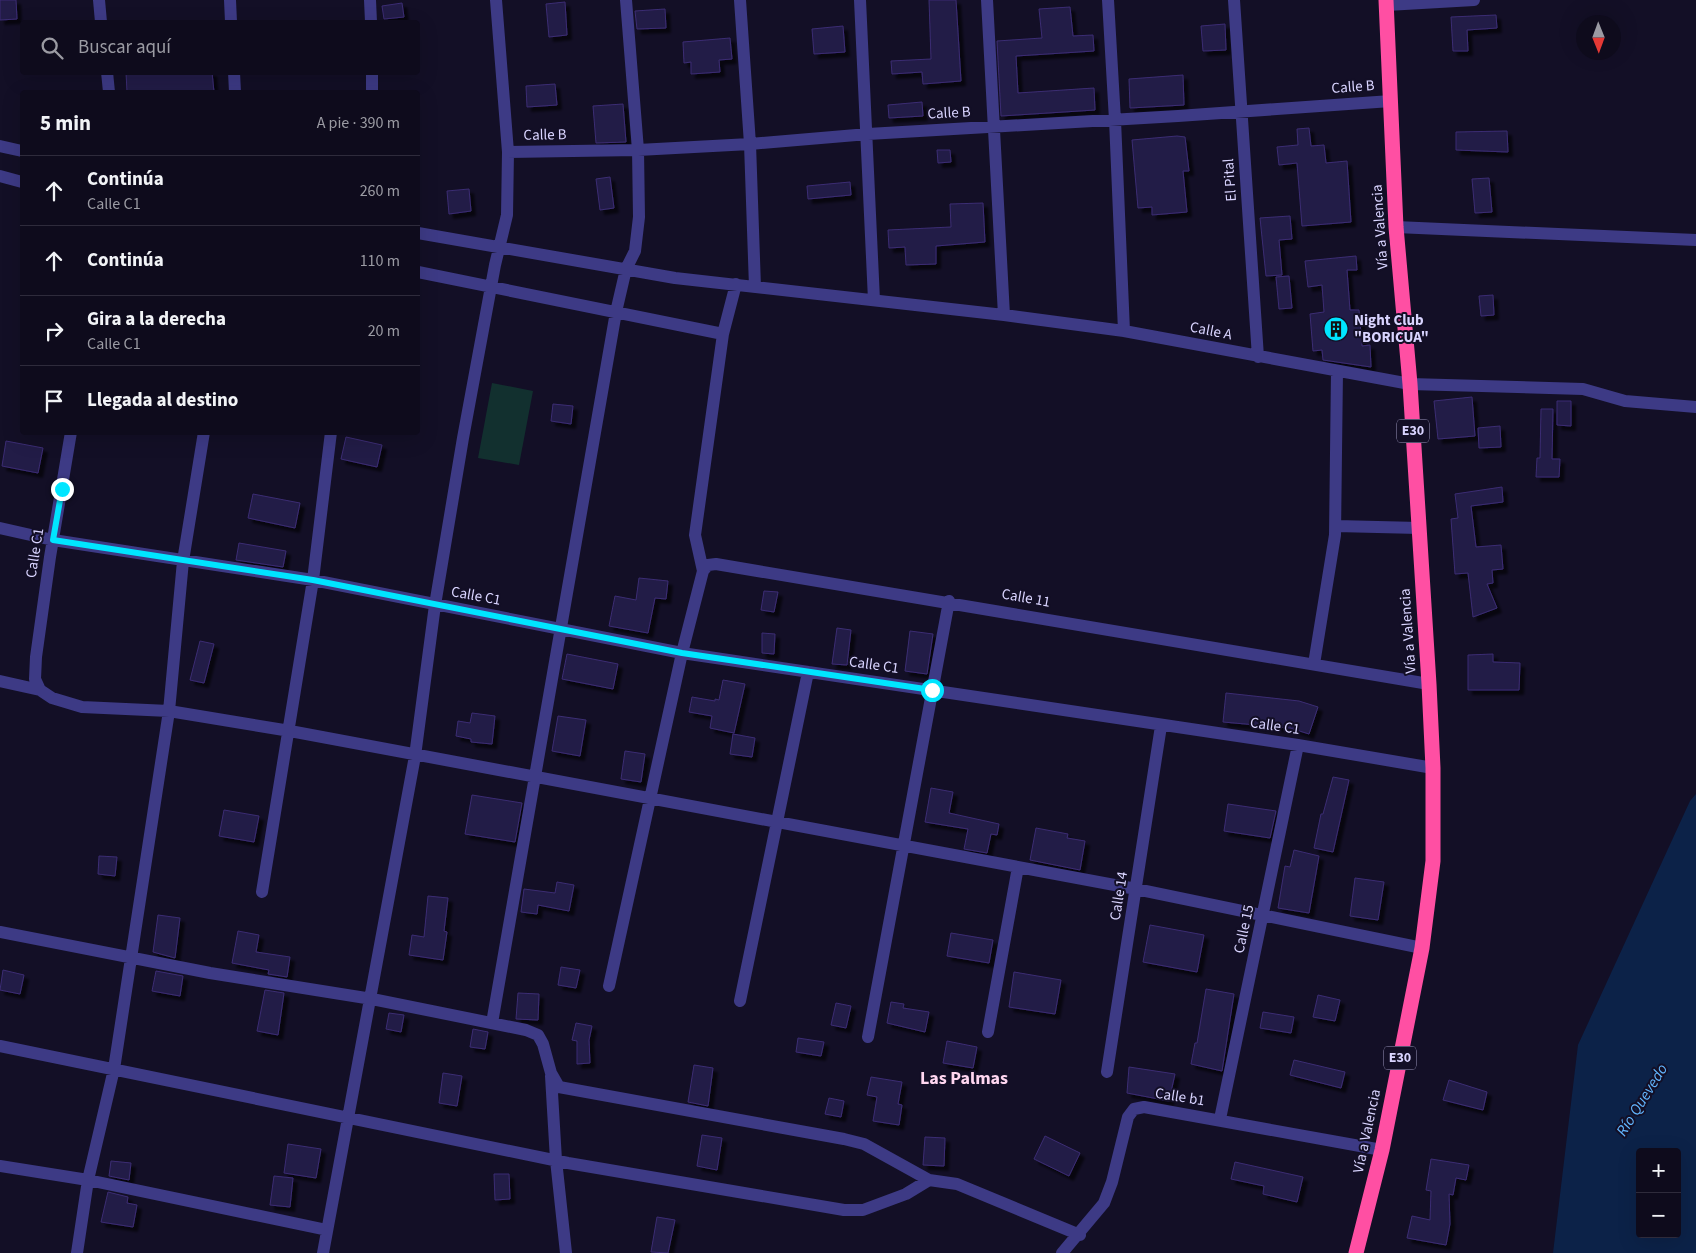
<!DOCTYPE html>
<html lang="es">
<head>
<meta charset="utf-8">
<style>
  :root { --surface:#0e0b1c; --page:#1c1929; --text:#f1f3f6; --muted:#9b9ba3; --line:#2e2b3b }
  body { margin:0; font-family:"Source Sans 3",sans-serif; background:var(--page); color:var(--text) }
  .controls { position:absolute; right:15px; bottom:15px; display:grid; overflow:hidden; border-radius:5px; box-shadow:0 5px 20px #0002 }
  .controls button { width:45px; height:45px; display:grid; place-items:center; padding:0; border:0; border-bottom:1px solid var(--line); background:var(--surface); color:var(--text); font:25px sans-serif }
  .compass { position:absolute; left:1576px; top:15px; width:45px; height:45px; border-radius:50%; background:var(--surface); box-shadow:0 5px 20px #0002; rotate:179deg }
  .stop { position:absolute; width:15px; height:15px; margin:-11px; border:4px solid #00e5ff; border-radius:50%; background:#fff }
  .stop.end { background:#00e5ff; border-color:#fff; box-shadow:0 1px 5px #0008 }
  .list { margin:0; padding:0; list-style:none }
  h2 { display:flex; justify-content:space-between; align-items:center; height:65px; margin:0; padding:0 20px; font-size:21px }
  h2 small { font-size:16px; font-weight:400; color:var(--muted) }
  .list li { display:grid; grid-template-columns:32px 1fr auto; gap:15px; align-items:center; box-sizing:border-box; height:70px; padding:0 20px; border-top:1px solid var(--line) }
  .list b { display:block; font-size:19px; white-space:nowrap }
  .list p { margin:0; font-size:16px; white-space:nowrap; color:var(--muted) }
  .list em { font-size:16px; font-style:normal; color:var(--muted) }
  .icon { flex:none; width:28px; height:28px; fill:none; stroke:currentColor; stroke-width:2; stroke-linecap:round; stroke-linejoin:round }
  .map { position:relative; flex:none; width:1696px; height:1253px; overflow:hidden }
  .search { position:absolute; background:var(--surface); box-shadow:0 5px 20px #0002; left:20px; top:20px; width:400px; height:55px; display:flex; align-items:center; gap:12px; box-sizing:border-box; padding:0 18px; border-radius:5px; color:var(--muted); font-size:19px }
  .panel { position:absolute; background:var(--surface); box-shadow:0 5px 20px #0002; left:20px; top:90px; width:400px; height:345px; border-radius:5px }
  .map>svg:first-child { display:block }
  .green { fill:#12302f }
  .water { fill:#0c2248; fill-rule:evenodd }
  .building { fill:#241b47; stroke:#3b2d73; filter:url(#shadow) }
  .lines { fill:none; stroke-linecap:round; stroke-linejoin:round }
  .street { stroke:#3d3a85; stroke-width:12 }
  .highway { stroke:#ff4fa3; stroke-width:15 }
  .route { stroke:#00e5ff; stroke-width:6 }
  .labels { text-anchor:middle; dominant-baseline:central; stroke-width:4; stroke-linejoin:round; paint-order:stroke }
  .shield { fill:#130f26; stroke:#9e99be; stroke-width:1 }
  .shield-label { font-size:14px; font-weight:bold; fill:#d9d4ff }
  .street-label { font-size:15px; fill:#d9d4ff; stroke:#130f26 }
  .poi-label { font-size:15px; font-weight:bold; fill:#d9d4ff; stroke:#130f26; text-anchor:start }
  .water-label { font-size:16px; font-style:italic; fill:#62b6ff; stroke:#130f26 }
  .quarter-label { font-size:18px; font-weight:bold; fill:#ffd6f0; stroke:#130f26 }
</style>
</head>
<body>
<div class="map">
<svg width="1696" height="1253" viewBox="0 0 1696 1253">
  <defs>
    <filter id="shadow"><feDropShadow dx="4.5" dy="4.5" stdDeviation="1" flood-color="#0009"/></filter>
  </defs>
  <rect width="100%" height="100%" fill="#130f26"/>
  <path class="green" d="M492 383 533 391 519 465 478 458Z"/>
  <path class="water" d="M1696 794V1253H1553L1578 1045 1690 801ZM1640 1152H1677V1234H1640Z"/>
  <path class="building" d="M0 0H16L17 19 0 20Z
    M929 0H956L961 81 923 84 922 72 892 74 891 61 931 59Z
    M565 2 567 35 549 37 546 4Z
    M402 3 404 17 384 19 382 6Z
    M1070 7 1073 36 1093 35 1094 51 1016 56 1018 93 1094 88 1095 110 1001 116 997 41 1042 38 1039 9Z
    M665 9 666 28 637 29 635 11Z
    M1496 15 1497 28 1467 30 1468 51H1453L1451 17Z
    M1225 24 1226 50 1203 51 1201 26Z
    M843 26 845 52 814 54 812 29Z
    M730 38 732 59 719 60 720 72 691 74V62L684 63 683 42Z
    M126 72H212L214 92H127Z
    M1183 75 1184 105 1130 108 1129 79Z
    M555 84 557 105 527 107 526 86Z
    M922 102 923 116 889 118 888 105Z
    M623 104 626 142 596 143 593 106Z
    M1309 128 1311 146 1324 145 1326 163 1347 161 1351 222 1302 226 1297 163 1279 165 1277 147 1298 145 1297 129Z
    M1507 131 1508 152 1456 150V132Z
    M1177 136 1185 137 1189 171H1183L1187 212 1152 215V207L1138 208 1132 140Z
    M937 150H950L951 162 938 163Z
    M610 177 614 208 600 210 596 179Z
    M1489 178 1492 212 1475 213 1472 179Z
    M850 182 851 195 808 199 807 186Z
    M469 189 471 211 449 214 447 191Z
    M983 203 985 242 936 246V264L906 265 905 247 889 248 888 230 951 227 950 204Z
    M1290 216 1292 239 1279 240 1282 275 1266 276 1260 218Z
    M1356 256 1357 270H1347L1350 310H1359L1362 346 1370 345 1371 367 1323 360 1322 350 1313 351 1310 314 1324 312 1322 285 1308 287 1305 261Z
    M1289 276 1292 308 1279 309 1276 277Z
    M1493 295 1494 315 1481 316 1479 296Z
    M1472 397 1475 436 1438 439 1434 401Z
    M1557 401H1571V426L1557 425Z
    M553 404 573 406 571 424 551 421Z
    M1541 409H1553L1552 459H1560L1559 477H1536L1537 458H1540Z
    M1500 426 1501 447 1479 448 1478 428Z
    M346 437 382 445 377 467 341 459Z
    M6 441 43 448 38 473 2 466Z
    M1502 487 1503 502 1471 506 1476 547 1501 545 1503 569 1492 570 1493 583 1487 584 1497 608 1473 617 1468 573 1455 574 1451 519 1458 518 1455 494Z
    M253 494 300 503 295 528 248 518Z
    M239 543 286 551 283 567 236 560Z
    M639 578 668 581 666 599 655 598 648 633 609 626 615 596 636 600Z
    M764 591 778 592 774 612 761 610Z
    M837 628 851 630 847 665 832 664Z
    M910 631 933 634 927 674 905 671Z
    M762 633 775 634 774 654 762 653Z
    M200 641 214 644 204 683 190 680Z
    M567 654 618 664 613 689 562 679Z
    M1493 654V662L1520 663 1519 690H1468V655Z
    M723 680 745 684 734 733 710 728 712 716 689 712 692 697 715 701V699L719 700Z
    M1226 693 1299 701 1318 707 1309 734 1290 728 1223 722Z
    M472 713 495 716 492 744 471 742V739L456 736 458 721 470 723Z
    M558 716 586 720 580 756 552 751Z
    M733 734 755 738 752 757 730 754Z
    M625 751 645 754 641 782 621 779Z
    M1333 777 1349 780 1333 852 1314 848 1321 814H1323Z
    M931 788 953 792 949 813 999 824 997 835 991 834 987 853 964 849 968 829 925 822Z
    M472 795 522 803 515 842 465 834Z
    M1228 804 1276 811 1270 838 1224 831Z
    M224 810 259 816 254 842 219 836Z
    M1036 828 1068 834 1067 838 1085 841 1080 870 1030 860Z
    M1294 850 1319 856 1309 913 1278 908 1285 866 1290 867Z
    M99 856 117 857 115 876 98 874Z
    M1355 878 1384 882 1378 920 1350 916Z
    M557 882 574 885 569 911 538 905 537 914 521 912 524 889 555 893Z
    M428 896 448 898 444 931 447 932 443 960 409 955 412 935 424 937Z
    M158 915 180 918 175 958 153 952Z
    M1150 925 1204 935 1197 972 1143 962Z
    M238 931 259 935 256 952 290 957 287 977 268 974 269 970 232 963Z
    M951 933 993 940 989 963 947 956Z
    M561 967 580 970 576 988 558 985Z
    M3 970 24 975 20 994 0 990Z
    M156 971 183 976 180 996 152 991Z
    M1014 972 1061 980 1055 1014 1009 1007Z
    M1206 989 1234 994 1222 1071 1191 1064 1195 1043H1197Z
    M265 990 284 993 278 1035 257 1031Z
    M518 993 539 994 538 1020 516 1019Z
    M1318 995 1340 1000 1335 1021 1313 1017Z
    M891 1002 904 1004 903 1008 929 1012 925 1032 887 1023Z
    M836 1003 851 1006 846 1028 831 1025Z
    M1263 1012 1294 1017 1291 1033 1260 1028Z
    M389 1013 404 1015 401 1032 386 1029Z
    M576 1023 592 1026 589 1040 590 1063 577 1064V1041L572 1040Z
    M473 1029 488 1032 485 1049 470 1047Z
    M798 1038 824 1042 821 1056 796 1052Z
    M947 1041 977 1047 973 1068 943 1063Z
    M1294 1060 1345 1072 1341 1088 1290 1075Z
    M694 1065 713 1068 708 1106 688 1102Z
    M1129 1067 1175 1074 1169 1101 1127 1093Z
    M443 1073 462 1076 457 1106 439 1103Z
    M871 1077 902 1082 898 1104 902 1105 899 1125 873 1121 877 1097 867 1095Z
    M1449 1080 1487 1092 1483 1110 1443 1100Z
    M829 1098 844 1101 841 1117 825 1114Z
    M702 1135 722 1138 717 1170 697 1166Z
    M1045 1136 1080 1153 1069 1176 1034 1159Z
    M925 1137 945 1138 944 1166 923 1165Z
    M288 1144 321 1149 316 1178 284 1173Z
    M1431 1159 1469 1165 1466 1180 1456 1178 1453 1195 1449 1194 1450 1224 1446 1245 1407 1238 1412 1216 1430 1220 1431 1191 1426 1190Z
    M111 1161 131 1163 129 1180 109 1176Z
    M1235 1162 1303 1177 1297 1202 1263 1194 1264 1186 1231 1179Z
    M494 1174H509L510 1199 495 1200Z
    M274 1176 293 1178 290 1207 270 1205Z
    M108 1192 128 1197 127 1203 137 1205 133 1227 101 1222Z
    M657 1217 675 1220 668 1253 651 1252Z"/>
  <g class="lines">
    <path class="street" d="M99 0 101 22
      M230 0 231 22
      M370 0 371 22
      M740 0 750 144 755 287
      M860 0 874 300
      M987 0 1004 315
      M1108 0 1115 120 1124 331
      M1234 0 1258 357
      M1387 5 1474 0
      M107 72 109 92
      M234 72 235 92
      M372 72V92
      M0 146 22 151
      M508 152 638 150 750 144 868 134 1178 116 1391 101
      M0 176 22 182
      M1396 227 1696 240
      M418 233 675 278 1004 315 1124 331 1410 384 1583 389 1625 401 1696 407
      M418 272 723 334 695 535 703 571
      M723 334 736 284
      M71 432 50 557 36 657 35 679 40 690 52 698 82 707 169 711 290 731 1136 889 1422 948
      M1336 526 1419 528
      M0 528 53 540 313 580 682 653 1298 745 1433 768
      M1314 664 1335 535 1337 371
      M0 681 40 690
      M262 892 313 580 331 432
      M0 932 210 973 372 999 526 1030 538 1035 543 1044 551 1073 559 1087 844 1139 864 1144 929 1180
      M609 986 682 653 703 571 708 565 716 564 1429 684
      M740 1001 808 672
      M492 1023 616 312 626 269 635 251 639 217 638 150 626 0
      M988 1032 1018 867
      M868 1037 949 601
      M0 1046 568 1163 844 1210H863L906 1194 929 1180 957 1184 1080 1235
      M1107 1072 1161 726
      M551 1076 556 1160 566 1253
      M1220 1119 1298 745
      M0 1166 88 1180 327 1230
      M77 1253 88 1180 114 1069 169 711 183 561 204 432
      M323 1253 415 756 435 605 463 438 495 265 507 215 508 152 496 0
      M1062 1253 1104 1203 1112 1182 1128 1117 1134 1109 1144 1107 1382 1150"/>
    <path class="highway" d="M1356 1253 1382 1150 1422 948 1433 861V768L1429 684 1410 384 1396 227 1386 0"/>
  </g>
  <g class="lines">
    <path class="route" d="M62 489 53 540 313 580 682 653 932 690"/>
  </g>
  <defs>
    <symbol id="building-disc" viewBox="-11 -11 22 22"><circle r="9.5" fill="#00e5ff" stroke="#130f26"/><path d="M-4-6H4V6H1V3H-1V6H-4ZM-2.5-4.3h1.7v1.8h-1.7ZM.8-4.3h1.7v1.8H.8ZM-2.5-1h1.7V.8h-1.7ZM.8-1h1.7V.8H.8Z" fill="#111"/></symbol>
  </defs>
  <g fill-rule="evenodd">
    <use href="#building-disc" x="1322" y="315" width="28" height="28"/>
  </g>
  <g class="labels">
    <g class="shield">
      <rect x="1397" y="419.5" width="32" height="23" rx="4"/>
      <rect x="1384" y="1046.5" width="32" height="23" rx="4"/>
    </g>
    <g class="shield-label">
      <text x="1413" y="431">E30</text>
      <text x="1400" y="1058">E30</text>
    </g>
    <g class="street-label">
      <text transform="translate(1353 87) rotate(-4)">Calle B</text>
      <text transform="translate(949 113) rotate(-3)">Calle B</text>
      <text transform="translate(545 135) rotate(-1)">Calle B</text>
      <text transform="translate(1230 180) rotate(-94)">El Pital</text>
      <text transform="translate(1380 227) rotate(-94)">Vía a Valencia</text>
      <text transform="translate(1211 331) rotate(11)">Calle A</text>
      <text transform="translate(35 553) rotate(-81)">Calle C1</text>
      <text transform="translate(476 596) rotate(10)">Calle C1</text>
      <text transform="translate(1026 598) rotate(10)">Calle 11</text>
      <text transform="translate(1408 631) rotate(-94)">Vía a Valencia</text>
      <text transform="translate(874 665) rotate(8)">Calle C1</text>
      <text transform="translate(1275 726) rotate(8)">Calle C1</text>
      <text transform="translate(1119 896) rotate(-81)">Calle 14</text>
      <text transform="translate(1244 929) rotate(-78)">Calle 15</text>
      <text transform="translate(1180 1097) rotate(9)">Calle b1</text>
      <text transform="translate(1367 1131) rotate(-78)">Vía a Valencia</text>
    </g>
    <g class="poi-label">
      <text x="1354" y="320">Night Club<tspan x="1354" dy="17">"BORICUA"</tspan></text>
    </g>
    <g class="water-label">
      <text transform="translate(1642 1100) rotate(-58)">Río Quevedo</text>
    </g>
    <g class="quarter-label">
      <text x="964" y="1078">Las Palmas</text>
    </g>
  </g>
</svg>
<div class="controls">
<button>+</button>
<button>−</button>
</div>
<svg class="compass" viewBox="-18 -18 36 36"><path d="M0-13l5 13h-10z" fill="#e53935"/><path d="M0 13l5-13h-10z" fill="#9b9ba3"/></svg>
<div class="stop" style="left:932px;top:690px"></div>
<div class="stop end" style="left:62px;top:489px"></div>
<div class="search"><svg class="icon" aria-label="search" viewBox="0 0 24 24"><circle cx="10" cy="10" r="6"/><path d="M15 15l6 6"/></svg>Buscar aquí</div>
<section class="panel">
<h2>5 min<small>A pie · 390 m</small></h2>
<ul class="list">
<li><svg class="icon" aria-label="ahead" viewBox="0 0 24 24"><path d="M12 20V5M6 11l6-6 6 6"/></svg><div><b>Continúa</b><p>Calle C1</p></div><em>260 m</em></li>
<li><svg class="icon" aria-label="ahead" viewBox="0 0 24 24"><path d="M12 20V5M6 11l6-6 6 6"/></svg><div><b>Continúa</b></div><em>110 m</em></li>
<li><svg class="icon" aria-label="right" viewBox="0 0 24 24"><path d="M7 20v-9h11M14 6l5 5-5 5"/></svg><div><b>Gira a la derecha</b><p>Calle C1</p></div><em>20 m</em></li>
<li><svg class="icon" aria-label="arrive" viewBox="0 0 24 24"><path d="M6 21V4h12l-3 4 3 4H6"/></svg><div><b>Llegada al destino</b></div></li>
</ul>
</section>
</div>
</body>
</html>
